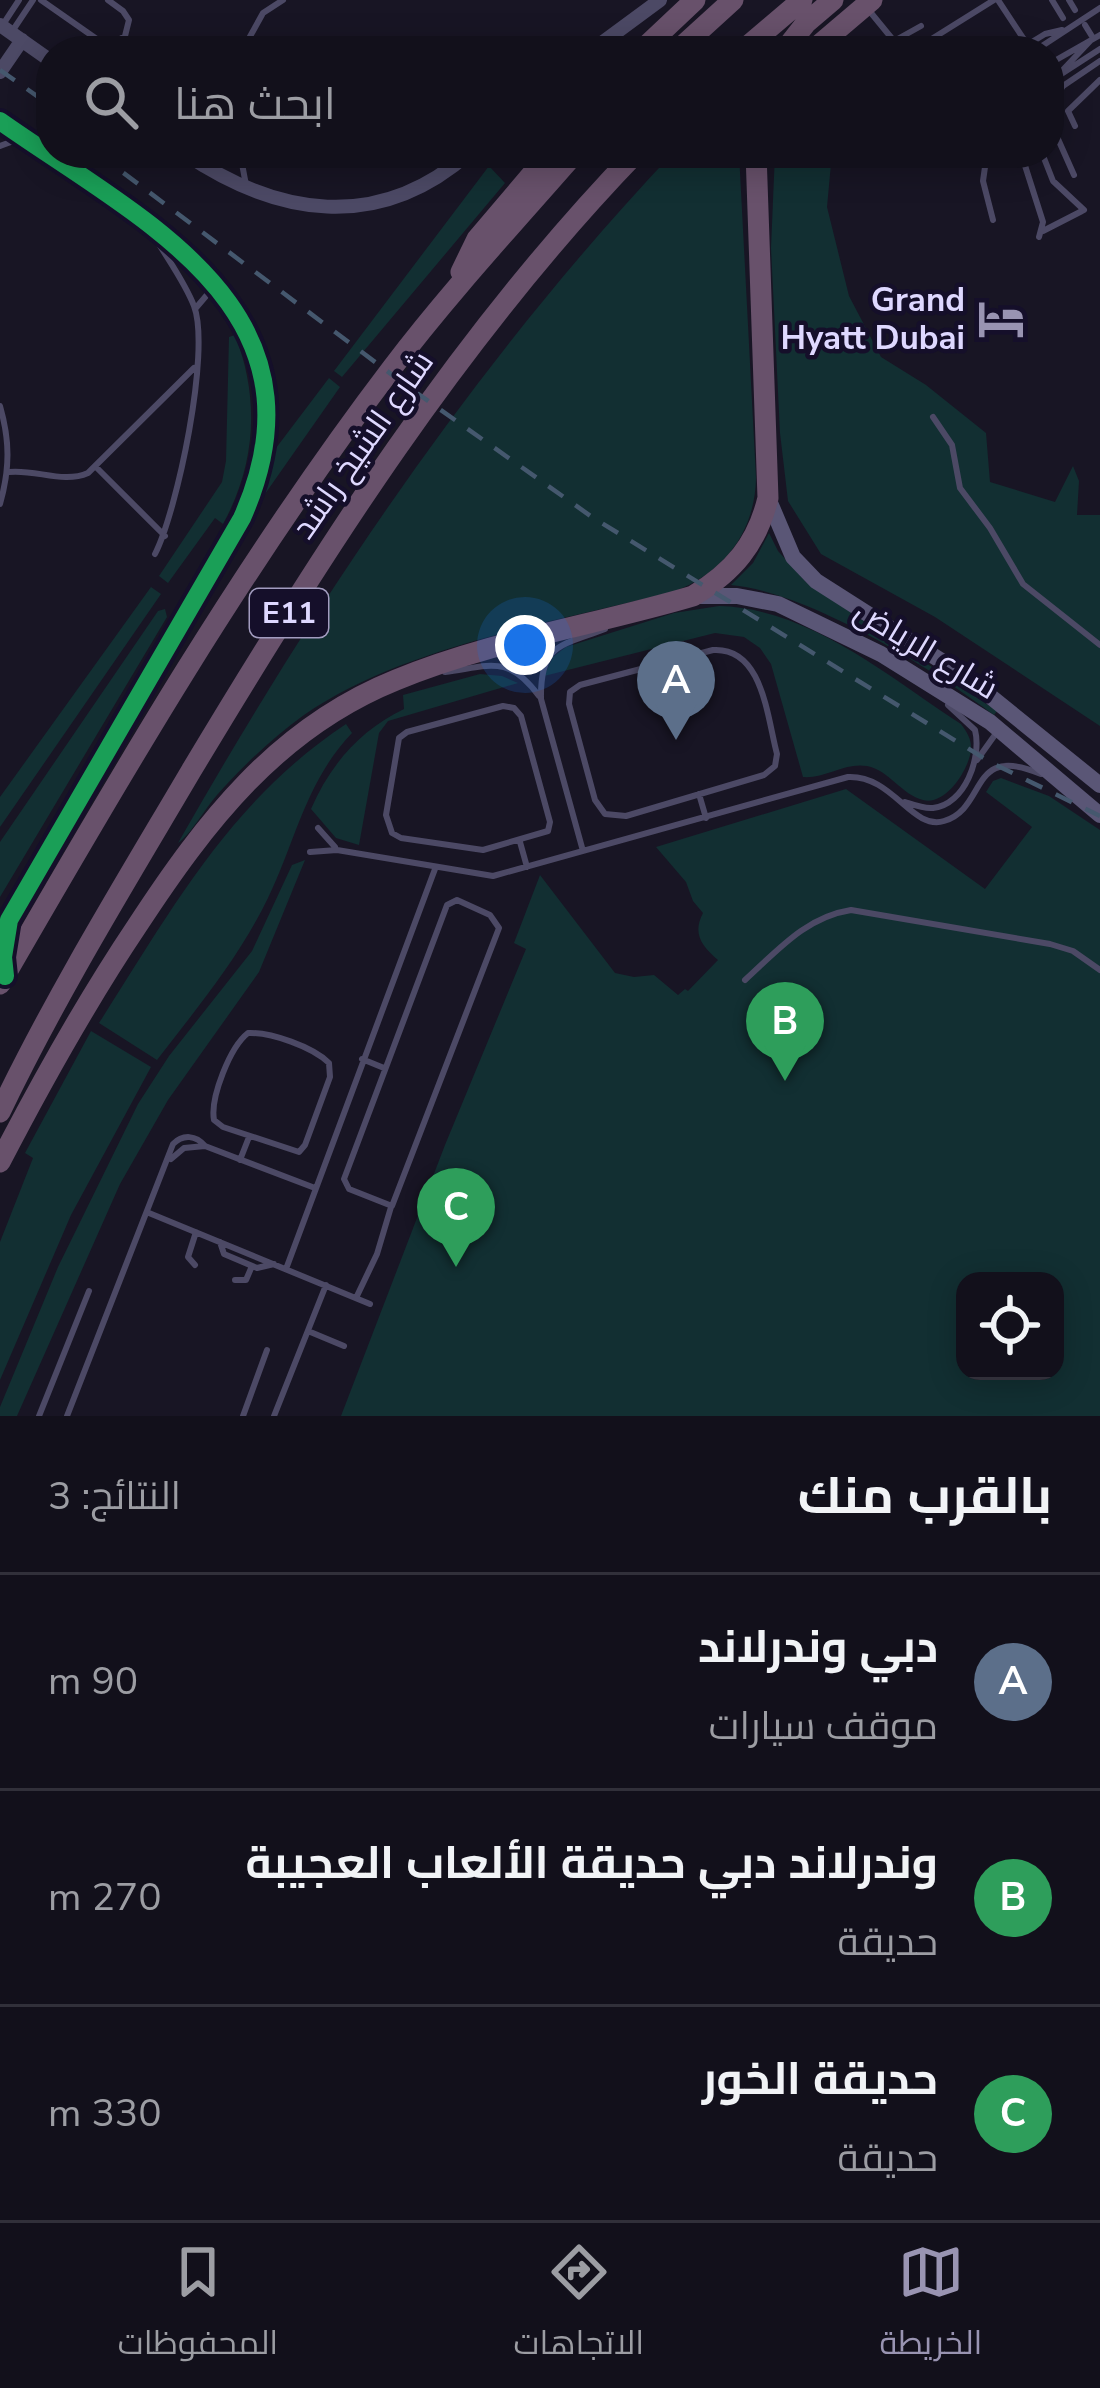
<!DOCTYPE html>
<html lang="ar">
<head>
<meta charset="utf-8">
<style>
  :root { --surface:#12101b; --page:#1b1924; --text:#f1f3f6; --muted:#9c9da3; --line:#31303a; --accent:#9994b2 }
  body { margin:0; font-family:"Nunito Sans",Cairo,sans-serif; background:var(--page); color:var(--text); direction:rtl }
  .controls { position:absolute; right:36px; bottom:36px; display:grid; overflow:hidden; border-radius:24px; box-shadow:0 6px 30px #0003 }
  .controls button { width:108px; height:108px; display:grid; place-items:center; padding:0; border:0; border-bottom:3px solid var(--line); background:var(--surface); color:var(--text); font:60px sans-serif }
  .you { position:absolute; left:525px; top:645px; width:42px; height:42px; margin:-30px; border:9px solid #fff; border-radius:50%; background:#1a73e8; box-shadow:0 0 0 18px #1a73e833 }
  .badge { display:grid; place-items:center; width:78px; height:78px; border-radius:50%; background:var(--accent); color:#fff; font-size:39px; font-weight:700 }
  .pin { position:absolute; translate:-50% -99px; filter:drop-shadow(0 3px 6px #0008) }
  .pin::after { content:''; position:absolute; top:63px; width:42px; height:36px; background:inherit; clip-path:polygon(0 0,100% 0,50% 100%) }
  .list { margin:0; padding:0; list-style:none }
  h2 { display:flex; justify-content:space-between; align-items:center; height:156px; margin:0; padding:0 48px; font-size:51px }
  h2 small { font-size:39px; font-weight:400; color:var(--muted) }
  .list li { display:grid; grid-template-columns:78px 1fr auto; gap:36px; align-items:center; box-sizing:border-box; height:216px; padding:0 48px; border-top:3px solid var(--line) }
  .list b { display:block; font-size:45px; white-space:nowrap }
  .list p { margin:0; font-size:39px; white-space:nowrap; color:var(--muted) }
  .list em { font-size:39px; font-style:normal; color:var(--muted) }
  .icon { flex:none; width:66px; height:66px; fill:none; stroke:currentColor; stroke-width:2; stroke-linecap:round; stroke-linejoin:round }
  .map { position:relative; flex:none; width:1100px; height:1416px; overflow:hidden; direction:ltr }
  .search { position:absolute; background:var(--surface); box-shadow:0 6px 30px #0003; left:36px; right:36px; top:36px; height:132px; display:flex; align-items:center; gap:30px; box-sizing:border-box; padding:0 42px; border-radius:48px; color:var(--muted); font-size:45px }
  .sheet { height:804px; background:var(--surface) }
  nav { display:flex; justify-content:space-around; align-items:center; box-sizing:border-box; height:168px; border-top:3px solid var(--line); background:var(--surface); font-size:33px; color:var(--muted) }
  nav a { display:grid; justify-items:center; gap:6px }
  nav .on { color:var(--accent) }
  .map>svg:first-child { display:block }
  .green { fill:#122f32; fill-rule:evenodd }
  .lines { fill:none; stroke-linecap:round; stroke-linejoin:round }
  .service { stroke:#4c4965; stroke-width:6 }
  .tertiary { stroke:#4c4965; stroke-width:14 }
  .secondary { stroke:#5a5676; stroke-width:16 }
  .motorway { stroke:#68516b; stroke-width:21 }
  .rail { stroke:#45586e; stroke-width:4.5; stroke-dasharray:18 15; stroke-linecap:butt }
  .cycleway-casing { stroke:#150f2a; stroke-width:26 }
  .cycleway { stroke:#1a9f57; stroke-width:18 }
  .labels { text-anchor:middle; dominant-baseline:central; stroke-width:9; stroke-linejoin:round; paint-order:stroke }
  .shield { fill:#150f2a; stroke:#a29cbf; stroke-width:3 }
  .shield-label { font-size:30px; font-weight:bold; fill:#ded8ff }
  .poi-label { font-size:33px; font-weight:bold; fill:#ded8ff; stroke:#150f2a; text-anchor:end }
  .street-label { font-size:33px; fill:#ded8ff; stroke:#150f2a }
</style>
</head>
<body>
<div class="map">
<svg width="1100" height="1416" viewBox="0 0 1100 1416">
  <rect width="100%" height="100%" fill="#181524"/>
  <path class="green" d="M673 153H739L756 478C755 531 725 572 675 591 558 622 404 645 304 715 272 738 243 766 217 795 204 810 191 834 178 843 318 597 478 359 673 153Z
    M775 153H832L827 207 849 296 881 357 926 385 986 433 990 482 1055 502 1073 466 1079 481 1077 515H1100V726L935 617 821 554 788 501 780 433 771 248Z
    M489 166 505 183 342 377 334 371Z
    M235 335C260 399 256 464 223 524L215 518 168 583 159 576 222 482 226 461 229 337Z
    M329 378 340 387 265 494 273 452Z
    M769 533 778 551 806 582 997 711 994 715C932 668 808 592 731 585L753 563Z
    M151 587 161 594 0 827V797Z
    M719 606C809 608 889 677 961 724 967 732 972 740 971 750 969 769 946 806 923 800 902 795 889 770 867 766 845 762 824 779 803 777L771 664 760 648 744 637 715 633 544 676 553 657 566 647 674 613Z
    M165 609 167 617 0 897V842L158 611Z
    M480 674 502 676 518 683 388 721 379 733 359 845 336 838 311 809C330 765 360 730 404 709L403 695Z
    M346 724 352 733C306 781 296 840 268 898 239 958 197 1008 157 1060L99 1023C172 909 230 801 346 724Z
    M1001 778 1049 796 1100 830V1416H341L445 1145 526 949 514 943 540 875 615 973 634 977 654 975 678 995 685 989 688 991 718 960C702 946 692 934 703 913L693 901 686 882 656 847 846 789 985 889 1032 827 986 792 993 781ZM965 1281H1055V1371H965Z
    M305 860 259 972 168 1100 120 1184 17 1416H0V1407L58 1267 138 1104 169 1056 252 951 292 865Z
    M91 1031 151 1067 71 1215 0 1380V1242L33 1158 25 1153Z"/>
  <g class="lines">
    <path class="service" d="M41 0 101 42 111 44 125 36 129 20 123 11 108 0
      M998 0 1025 41 1027 51
      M1052 0 1063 18
      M1069 0 1075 10
      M867 8 894 41 921 26
      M2 26 19 0
      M13 30 33 0
      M1027 45 1045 34 1062 30
      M1042 46 1100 8
      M242 51 263 13 283 0
      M924 51 930 40 994 0
      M1049 64 1100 35
      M1059 74 1093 38 1085 25
      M1049 82 1100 49
      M1049 106 1063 86 1100 61
      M1075 126 1068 111 1100 80
      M1049 133 1058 139 1074 175
      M0 146 19 139
      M240 153 246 185
      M987 153 983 181 993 220
      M1021 153 1043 222 1039 237
      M1042 153 1053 181 1084 210
      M1043 231 1082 211
      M152 232C165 256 184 280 194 306 211 351 177 511 155 554
      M195 309 212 289
      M0 406C10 441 10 468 0 504
      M933 417 952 445 960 488 990 528 1023 584 1100 645
      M95 466 165 536
      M9 472C36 469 63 484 88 473L194 368
      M713 650C763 647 767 717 777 754L775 766 764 775 626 816 605 814 595 800 569 704 570 692 580 685Z
      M445 672C490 666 508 654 539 696
      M503 706 514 708 521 716 550 822 548 831 483 850 401 838 392 833 386 815 399 738 407 732Z
      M977 760 997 732
      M699 794 706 818
      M905 802C914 805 924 809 933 808 965 805 982 757 975 730L948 705
      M318 828 335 847
      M520 842 527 867
      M583 851 541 699C540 644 560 646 605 629
      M310 852 337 850 493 876 848 777C893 775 912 831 944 821 988 808 968 743 1041 774
      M457 900 490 915 499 928 392 1206 349 1189 344 1179 447 905Z
      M745 980C778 950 806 917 851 910L1050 944 1073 951 1100 970
      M248 1033C271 1032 313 1047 329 1063L330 1077 305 1145 299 1152 223 1127 214 1120C210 1098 230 1047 248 1033Z
      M362 1059 384 1068
      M171 1159 184 1148 205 1146
      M240 1160 249 1137
      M149 1213 370 1304
      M220 1242 224 1254 257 1268 274 1264
      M195 1265 188 1257 196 1232
      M286 1269 435 869
      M235 1280H246L252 1266
      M356 1298 377 1254 391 1207
      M308 1331 344 1346
      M39 1416 89 1291
      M67 1416 173 1144C183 1134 196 1135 205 1146L315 1188
      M243 1416 267 1350
      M274 1416 326 1285"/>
    <path class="tertiary" d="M0 25 51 61
      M591 51 660 0
      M0 72 22 40
      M0 121C142 221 335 309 242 518L9 920 3 957 5 976
      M184 153C277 216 378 233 469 153"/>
    <path class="secondary" d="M768 498 793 557 816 581 965 676 1100 785
      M693 596H737L778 604 881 654 990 722 1100 815"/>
    <path class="motorway" d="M641 51 695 0
      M677 51 733 0
      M742 51 802 0
      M784 51 806 23 833 0
      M812 51 872 0
      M461 272 477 239 550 153
      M0 984C121 774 245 561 392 368 449 293 513 224 575 153
      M0 1112C56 995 125 883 191 771 321 554 460 335 636 153
      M0 1162C42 1081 86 1002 137 926 205 822 277 728 396 680 490 641 595 625 693 596 733 572 757 544 768 498L756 153"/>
    <path class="rail" d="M0 70 51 106
      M97 153 407 386 592 517 990 762 1100 816"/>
    <defs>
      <path id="cycleway" d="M0 121C142 221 335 309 242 518L9 920 3 957 5 976"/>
    </defs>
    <use href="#cycleway" class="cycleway-casing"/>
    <use href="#cycleway" class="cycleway"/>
  </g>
  <defs>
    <symbol id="hotel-bare" viewBox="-9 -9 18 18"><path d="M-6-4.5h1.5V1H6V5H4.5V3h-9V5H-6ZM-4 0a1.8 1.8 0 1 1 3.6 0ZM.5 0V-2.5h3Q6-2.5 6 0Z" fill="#9994b2" stroke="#150f2a" stroke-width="2.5" paint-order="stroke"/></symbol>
  </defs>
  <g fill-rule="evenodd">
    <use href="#hotel-bare" x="968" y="286" width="66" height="66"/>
  </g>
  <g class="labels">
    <rect class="shield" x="250" y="589" width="78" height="48" rx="9"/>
    <g class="shield-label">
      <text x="289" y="613">E11</text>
    </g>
    <g class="poi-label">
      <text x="965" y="300">Grand<tspan x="965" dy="38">Hyatt Dubai</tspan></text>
    </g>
    <g class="street-label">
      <text transform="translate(363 445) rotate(-55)">شارع الشيخ راشد</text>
      <text transform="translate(926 650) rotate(31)">شارع الرياض</text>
    </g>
  </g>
</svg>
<div class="controls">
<button><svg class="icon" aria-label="locate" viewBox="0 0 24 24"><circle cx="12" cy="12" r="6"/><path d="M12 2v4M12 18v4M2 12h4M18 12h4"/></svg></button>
</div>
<div class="you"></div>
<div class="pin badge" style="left:676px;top:740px;background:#5c6f8a">A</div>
<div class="pin badge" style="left:785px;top:1081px;background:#2e9e5b">B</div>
<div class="pin badge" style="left:456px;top:1267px;background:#2e9e5b">C</div>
<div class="search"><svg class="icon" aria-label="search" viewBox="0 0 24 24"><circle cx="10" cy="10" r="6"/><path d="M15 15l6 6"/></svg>ابحث هنا</div>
</div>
<section class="sheet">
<h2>بالقرب منك<small>النتائج: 3</small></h2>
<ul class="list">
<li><span class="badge" style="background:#5c6f8a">A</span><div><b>دبي وندرلاند</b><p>موقف سيارات</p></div><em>90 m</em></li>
<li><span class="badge" style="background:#2e9e5b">B</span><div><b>وندرلاند دبي حديقة الألعاب العجيبة</b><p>حديقة</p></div><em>270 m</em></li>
<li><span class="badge" style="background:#2e9e5b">C</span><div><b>حديقة الخور</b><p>حديقة</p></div><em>330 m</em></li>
</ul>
</section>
<nav>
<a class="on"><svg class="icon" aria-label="map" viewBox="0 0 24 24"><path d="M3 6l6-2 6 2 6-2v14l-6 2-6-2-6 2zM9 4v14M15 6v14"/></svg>الخريطة</a>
<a><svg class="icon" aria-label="directions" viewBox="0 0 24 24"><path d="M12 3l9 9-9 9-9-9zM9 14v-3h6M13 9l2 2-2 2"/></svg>الاتجاهات</a>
<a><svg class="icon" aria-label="saved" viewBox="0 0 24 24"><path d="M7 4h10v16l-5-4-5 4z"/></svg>المحفوظات</a>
</nav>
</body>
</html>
